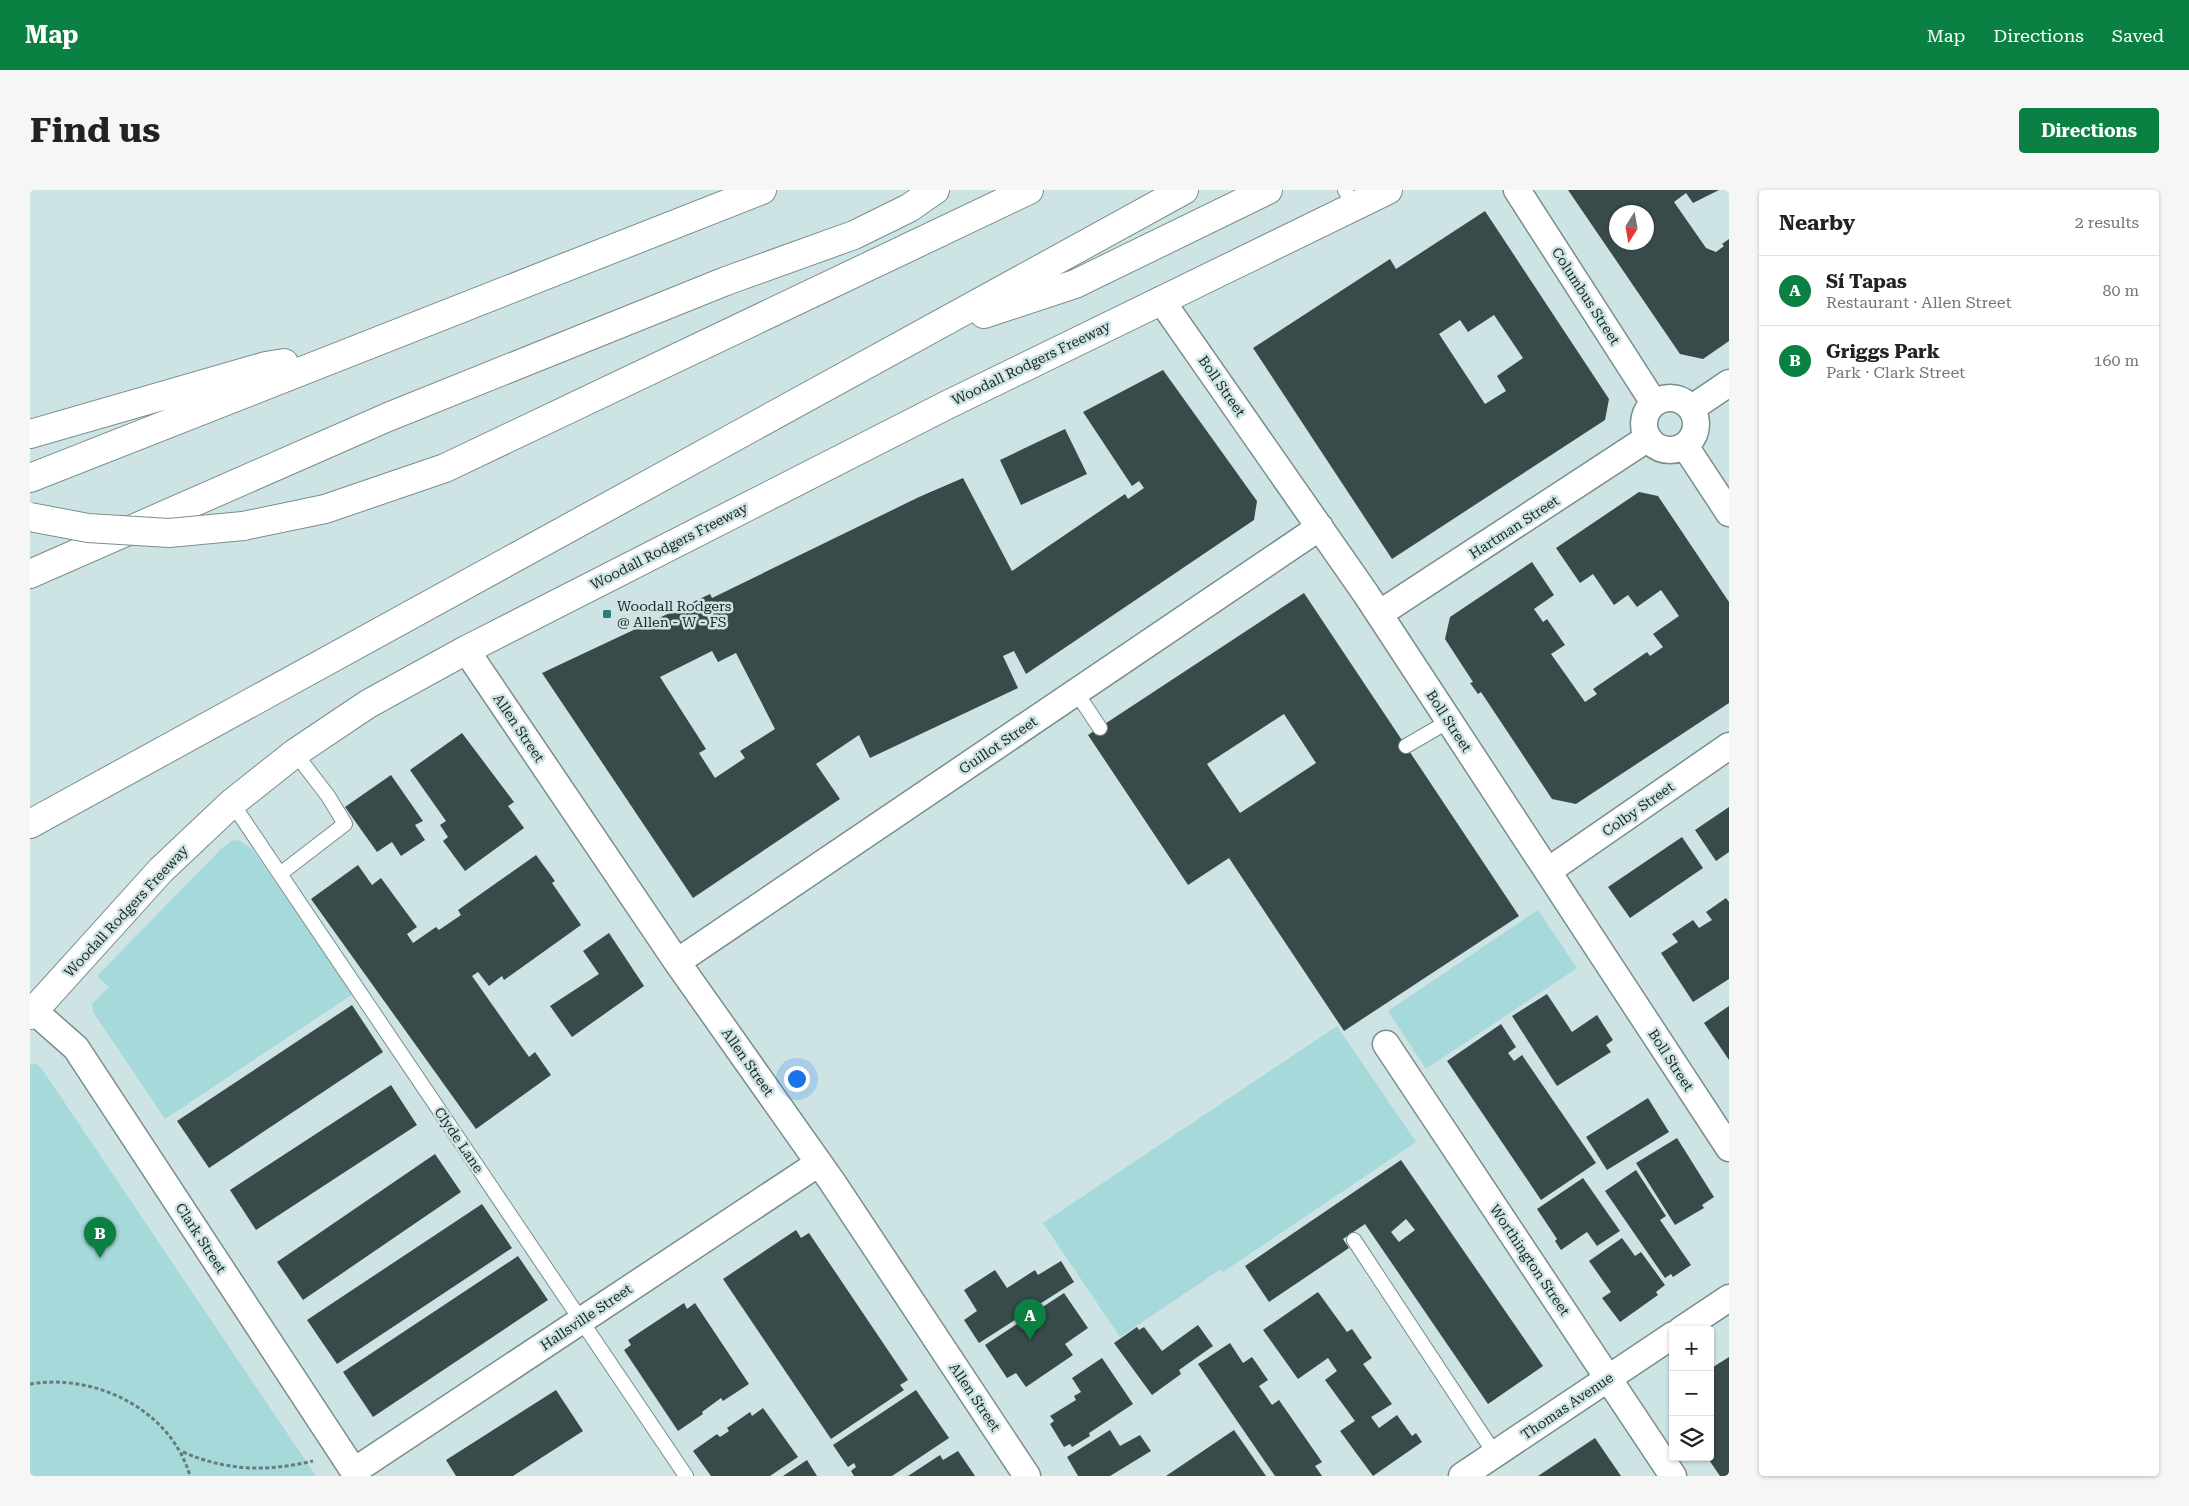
<!DOCTYPE html>
<html lang="en">
<head>
<meta charset="utf-8">
<style>
  :root { --surface:#fff; --page:#f6f6f6; --text:#222; --muted:#767676; --line:#e0e0e0; --accent:#0b8043 }
  body { margin:0; font-family:"Roboto Serif",serif; background:var(--page); color:var(--text) }
  .controls { position:absolute; right:15px; bottom:15px; display:grid; overflow:hidden; border-radius:5px; box-shadow:0 1px 4px #0004 }
  .controls button { width:45px; height:45px; display:grid; place-items:center; padding:0; border:0; border-bottom:1px solid var(--line); background:var(--surface); color:var(--text); font:25px sans-serif }
  .compass { position:absolute; left:1579px; top:15px; width:45px; height:45px; border-radius:50%; background:var(--surface); box-shadow:0 1px 4px #0004; rotate:191deg }
  .you { position:absolute; left:766px; top:888px; width:18px; height:18px; margin:-12px; border:4px solid #fff; border-radius:50%; background:#1a73e8; box-shadow:0 0 0 8px #1a73e833 }
  .badge { display:grid; place-items:center; width:32px; height:32px; border-radius:50%; background:var(--accent); color:#fff; font-size:16px; font-weight:700 }
  .pin { position:absolute; translate:-50% -41px; filter:drop-shadow(0 1px 2px #0008) }
  .pin::after { content:''; position:absolute; top:26px; width:18px; height:15px; background:inherit; clip-path:polygon(0 0,100% 0,50% 100%) }
  .list { margin:0; padding:0; list-style:none }
  h2 { display:flex; justify-content:space-between; align-items:center; height:65px; margin:0; padding:0 20px; font-size:21px }
  h2 small { font-size:16px; font-weight:400; color:var(--muted) }
  .list li { display:grid; grid-template-columns:32px 1fr auto; gap:15px; align-items:center; box-sizing:border-box; height:70px; padding:0 20px; border-top:1px solid var(--line) }
  .list b { display:block; font-size:19px; white-space:nowrap }
  .list p { margin:0; font-size:16px; white-space:nowrap; color:var(--muted) }
  .list em { font-size:16px; font-style:normal; color:var(--muted) }
  .icon { flex:none; width:28px; height:28px; fill:none; stroke:currentColor; stroke-width:2; stroke-linecap:round; stroke-linejoin:round }
  .map { position:relative; flex:none; width:1699px; height:1286px; overflow:hidden; border-radius:5px }
  header { display:flex; align-items:center; gap:30px; box-sizing:border-box; height:70px; padding:0 25px; background:var(--accent); color:#fff }
  header strong { font-size:24px }
  nav { display:flex; gap:28px; margin-inline-start:auto; font-size:18px }
  .intro { display:flex; align-items:center; justify-content:space-between; box-sizing:border-box; height:120px; padding:0 30px }
  h1 { margin:0; font-size:35px }
  .button { padding:12px 22px; border-radius:5px; background:var(--accent); color:#fff; font-size:18px; font-weight:700 }
  main { display:flex; gap:30px; padding:0 30px }
  aside { flex:1; background:var(--surface); border-radius:5px; box-shadow:0 1px 4px #0004 }
  .map>svg:first-child { display:block }
  .green { fill:#a5d9da }
  .building { fill:#384a4a; fill-rule:evenodd }
  .lines { fill:none; stroke-linecap:round; stroke-linejoin:round }
  .service-casing { stroke:#798d8d; stroke-width:16 }
  .minor-casing { stroke:#798d8d; stroke-width:29 }
  .secondary-casing { stroke:#798d8d; stroke-width:30 }
  .motorway-casing { stroke:#798d8d; stroke-width:30 }
  .path { stroke:#6c7a7a; stroke-width:3; stroke-dasharray:4 2.5; stroke-linecap:butt }
  .service { stroke:#fff; stroke-width:14 }
  .minor { stroke:#fff; stroke-width:26 }
  .secondary { stroke:#fff; stroke-width:28 }
  .motorway { stroke:#fff; stroke-width:28 }
  .motorway-bridge-casing { stroke:#798d8d; stroke-width:30; stroke-linecap:butt }
  .motorway-bridge { stroke:#fff; stroke-width:28 }
  .poi-dot { fill:#307a7c; stroke:#cee4e4; stroke-width:2 }
  .labels { text-anchor:middle; dominant-baseline:central; stroke-width:5; stroke-linejoin:round; paint-order:stroke }
  .street-label { font-size:14px; fill:#1c2424; stroke:#cee4e4 }
  .poi-label { font-size:14px; fill:#1c2424; stroke:#cee4e4; text-anchor:start }
</style>
</head>
<body>
<header>
<strong>Map</strong>
<nav><a>Map</a><a>Directions</a><a>Saved</a></nav>
</header>
<div class="intro"><h1>Find us</h1><a class="button">Directions</a></div>
<main>
<div class="map">
<svg width="1699" height="1286" viewBox="0 0 1699 1286">
  <rect width="100%" height="100%" fill="#cee4e4"/>
  <path class="green" d="M208 650 222 659 323 804 135 929 63 822 62 814 79 797 67 786 191 659 201 651Z
    M1508 720 1547 778 1396 879 1358 821Z
    M1307 836 1386 952 1193 1082 1191 1079 1090 1147 1013 1033Z
    M0 874H7L12 879 286 1286H0Z"/>
  <path class="building" d="M1538 0H1689L1663 13 1656 3 1644 12 1676 58 1686 62 1694 56 1692 54 1699 49V151L1673 169 1650 164ZM1586 22H1616V52H1586Z
    M1455 21 1579 209 1575 230 1362 369 1223 158 1360 69 1366 79ZM1464 125 1493 168 1467 186 1476 201 1455 214 1409 144 1430 130 1438 142Z
    M1133 180 1227 311 1224 330 996 484 984 461 973 466 988 498 840 568 829 545 786 574 810 609 663 708 512 483 680 404 682 408 889 307 933 288 982 381 1095 304 1098 309 1114 298 1109 291 1102 296 1053 222ZM682 461 688 472 706 463 745 539 710 561 715 568 685 588 669 563 676 559 630 487Z
    M1035 239 1057 284 991 315 970 270Z
    M1609 302 1628 306 1699 412V513L1546 614 1522 609 1451 502 1448 504 1440 493 1443 492 1415 449 1420 427 1502 372 1524 405 1504 419 1513 432 1517 429 1535 455 1521 464 1555 512 1567 504 1563 499 1617 462 1620 466 1633 457 1623 444 1649 426 1631 400 1607 417 1598 405 1584 415 1563 384 1550 393 1526 358Z
    M1274 403 1489 726 1314 841 1199 668 1158 695 1058 545ZM1254 524 1286 573 1210 623 1177 574Z
    M432 543 484 612 478 616 494 638 435 681 413 651 418 647 410 635 416 631 380 580Z
    M361 585 393 631 385 635 395 650 371 666 362 652 347 662 315 617Z
    M1699 617V662L1686 671 1665 640Z
    M1652 647 1673 678 1600 728 1578 697Z
    M506 665 525 691 522 693 551 735 474 790 472 786 459 796 448 782 442 786 499 867 505 862 521 885 446 939 281 709 328 675 342 695 351 688 387 737 377 744 383 753 406 737 409 740 431 725 428 720Z
    M1696 708 1699 712V789L1663 812 1631 763 1648 752 1642 744 1663 730 1669 738 1682 730 1676 722Z
    M579 743 614 796 542 847 520 816 569 784 553 761Z
    M1517 804 1542 842 1567 825 1583 850 1576 855 1581 862 1527 896 1482 826Z
    M322 815 353 862 179 978 147 931Z
    M1699 816V870L1674 833Z
    M1471 834 1486 857 1478 863 1484 871 1492 865 1566 973 1511 1010 1417 871Z
    M361 895 387 935 226 1040 200 1000Z
    M1618 908 1639 942 1577 980 1556 947Z
    M1647 948 1684 1007 1672 1015 1674 1018 1645 1035 1606 973Z
    M405 964 431 1002 273 1110 247 1072Z
    M1371 970 1513 1176 1458 1214 1335 1034 1313 1049 1319 1058 1239 1112 1215 1076ZM1376 1029 1385 1040 1369 1052 1361 1042Z
    M1606 980 1636 1026 1630 1030 1661 1075 1643 1087 1641 1084 1635 1088 1575 1001Z
    M1553 988 1590 1041 1567 1056 1557 1042 1531 1060 1525 1051 1527 1049 1507 1019Z
    M452 1014 482 1058 307 1174 277 1130Z
    M766 1040 771 1048 779 1043 878 1190 870 1195 874 1200 801 1249 693 1089Z
    M1592 1048 1605 1066 1611 1062 1635 1095 1626 1102 1628 1105 1590 1132 1572 1108 1581 1102 1559 1071Z
    M488 1066 518 1110 343 1227 313 1182Z
    M1031 1071 1044 1092 949 1153 934 1130 947 1121 934 1100 965 1080 977 1098 1005 1080 1008 1085Z
    M1288 1102 1317 1142 1322 1139 1342 1168 1333 1174 1362 1214 1341 1227 1349 1238 1367 1225 1382 1246 1386 1243 1392 1252 1343 1286 1310 1241 1325 1231 1295 1190 1307 1181 1298 1168 1268 1189 1233 1140Z
    M1034 1103 1058 1138 1035 1154 1043 1165 996 1197 986 1183 977 1188 955 1155Z
    M654 1113 657 1119 665 1113 719 1194 693 1211 691 1208 672 1222 673 1224 648 1241 594 1160 601 1155 598 1150Z
    M1168 1135 1183 1156 1149 1180 1151 1184 1122 1205 1084 1153 1107 1137 1109 1140 1114 1137 1132 1161Z
    M1200 1153 1213 1173 1222 1167 1238 1190 1229 1196 1242 1215 1249 1210 1292 1272 1285 1276 1292 1286H1245L1168 1174Z
    M1699 1167V1286H1690L1677 1267H1680V1179Z
    M1072 1168 1103 1214 1059 1243 1060 1246 1042 1257 1040 1254 1034 1257 1020 1234 1024 1231 1020 1226 1046 1210 1044 1206 1051 1202 1042 1188Z
    M526 1200 553 1241 483 1286H426L416 1270Z
    M886 1200 919 1248 862 1286H824L821 1281 826 1277 824 1273 818 1277 803 1255Z
    M733 1218 768 1267 740 1286H681L663 1261 687 1244 690 1247 699 1241 697 1238 720 1222 722 1226Z
    M1080 1240 1090 1256 1110 1245 1121 1261 1080 1286H1048L1037 1267Z
    M1204 1240 1236 1286H1136Z
    M1565 1248 1591 1286H1508Z
    M928 1261 945 1286H878L910 1265 913 1270Z
    M777 1270 787 1286H753Z"/>
  <g class="lines">
    <defs>
      <path id="service" d="M1315 0 1324 16
        M1046 502 1070 538
        M1376 556 1419 531
        M202 613 656 1286
        M250 684 315 634 298 606 265 563
        M1324 1050 1465 1264"/>
      <path id="minor" d="M1487 0 1624 213
        M1131 110 1336 404 1699 958
        M1614 234a26 26 0 1 1 52 0a26 26 0 1 1-52 0Z
        M1662 218 1699 193
        M1655 256 1699 323
        M1349 424 1618 248
        M436 460 647 772 803 993 997 1286
        M1518 681 1699 556
        M647 772 1290 337
        M4 821 46 858 327 1286
        M1356 854 1643 1286
        M1651 1140 1699 1108
        M324 1281 789 973
        M1432 1286 1643 1145"/>
      <path id="secondary" d="M0 825 131 680 202 613 265 563 338 514 436 460 917 215 1358 0"/>
      <path id="motorway" d="M954 124 1045 94 1238 0
        M0 244 236 176 254 173
        M0 288 732 0
        M213 336 295 319 415 278 999 0
        M0 384 358 227 696 91 824 45 879 18 905 0
        M0 634 1154 0"/>
    </defs>
    <use href="#service" class="service-casing"/>
    <use href="#minor" class="minor-casing"/>
    <use href="#secondary" class="secondary-casing"/>
    <use href="#motorway" class="motorway-casing"/>
    <path class="path" d="M0 1194C66 1183 141 1220 160 1286
      M153 1262C197 1281 236 1282 283 1271"/>
    <use href="#service" class="service"/>
    <use href="#minor" class="minor"/>
    <use href="#secondary" class="secondary"/>
    <use href="#motorway" class="motorway"/>
    <defs>
      <path id="motorway-bridge" d="M0 327 58 338 139 343 213 336"/>
    </defs>
    <use href="#motorway-bridge" class="motorway-bridge-casing"/>
    <use href="#motorway-bridge" class="motorway-bridge"/>
  </g>
  <rect class="poi-dot" x="572" y="419" width="10" height="10" rx="2.5"/>
  <g class="labels">
    <g class="street-label">
      <text transform="translate(1556 106) rotate(57)">Columbus Street</text>
      <text transform="translate(1001 173) rotate(-26)">Woodall Rodgers Freeway</text>
      <text transform="translate(1192 196) rotate(55)">Boll Street</text>
      <text transform="translate(1484 337) rotate(-33)">Hartman Street</text>
      <text transform="translate(639 356) rotate(-27)">Woodall Rodgers Freeway</text>
      <text transform="translate(1419 531) rotate(57)">Boll Street</text>
      <text transform="translate(489 538) rotate(56)">Allen Street</text>
      <text transform="translate(968 555) rotate(-34)">Guillot Street</text>
      <text transform="translate(1608 619) rotate(-35)">Colby Street</text>
      <text transform="translate(96 721) rotate(-47)">Woodall Rodgers Freeway</text>
      <text transform="translate(1641 870) rotate(57)">Boll Street</text>
      <text transform="translate(718 872) rotate(55)">Allen Street</text>
      <text transform="translate(429 950) rotate(56)">Clyde Lane</text>
      <text transform="translate(171 1048) rotate(57)">Clark Street</text>
      <text transform="translate(1500 1070) rotate(56)">Worthington Street</text>
      <text transform="translate(556 1127) rotate(-34)">Hallsville Street</text>
      <text transform="translate(945 1207) rotate(56)">Allen Street</text>
      <text transform="translate(1537 1216) rotate(-34)">Thomas Avenue</text>
    </g>
    <g class="poi-label">
      <text x="587" y="416">Woodall Rodgers<tspan x="587" dy="16">@ Allen - W - FS</tspan></text>
    </g>
  </g>
</svg>
<div class="controls">
<button>+</button>
<button>−</button>
<button><svg class="icon" aria-label="layers" viewBox="0 0 24 24"><path d="M12 4l9 5-9 5-9-5zM3 14l9 5 9-5"/></svg></button>
</div>
<svg class="compass" viewBox="-18 -18 36 36"><path d="M0-13l5 13h-10z" fill="#e53935"/><path d="M0 13l5-13h-10z" fill="#767676"/></svg>
<div class="you"></div>
<div class="pin badge" style="left:1000px;top:1150px">A</div>
<div class="pin badge" style="left:70px;top:1068px">B</div>
</div>
<aside>
<h2>Nearby<small>2 results</small></h2>
<ul class="list">
<li><span class="badge">A</span><div><b>Sí Tapas</b><p>Restaurant · Allen Street</p></div><em>80 m</em></li>
<li><span class="badge">B</span><div><b>Griggs Park</b><p>Park · Clark Street</p></div><em>160 m</em></li>
</ul>
</aside>
</main>
</body>
</html>
